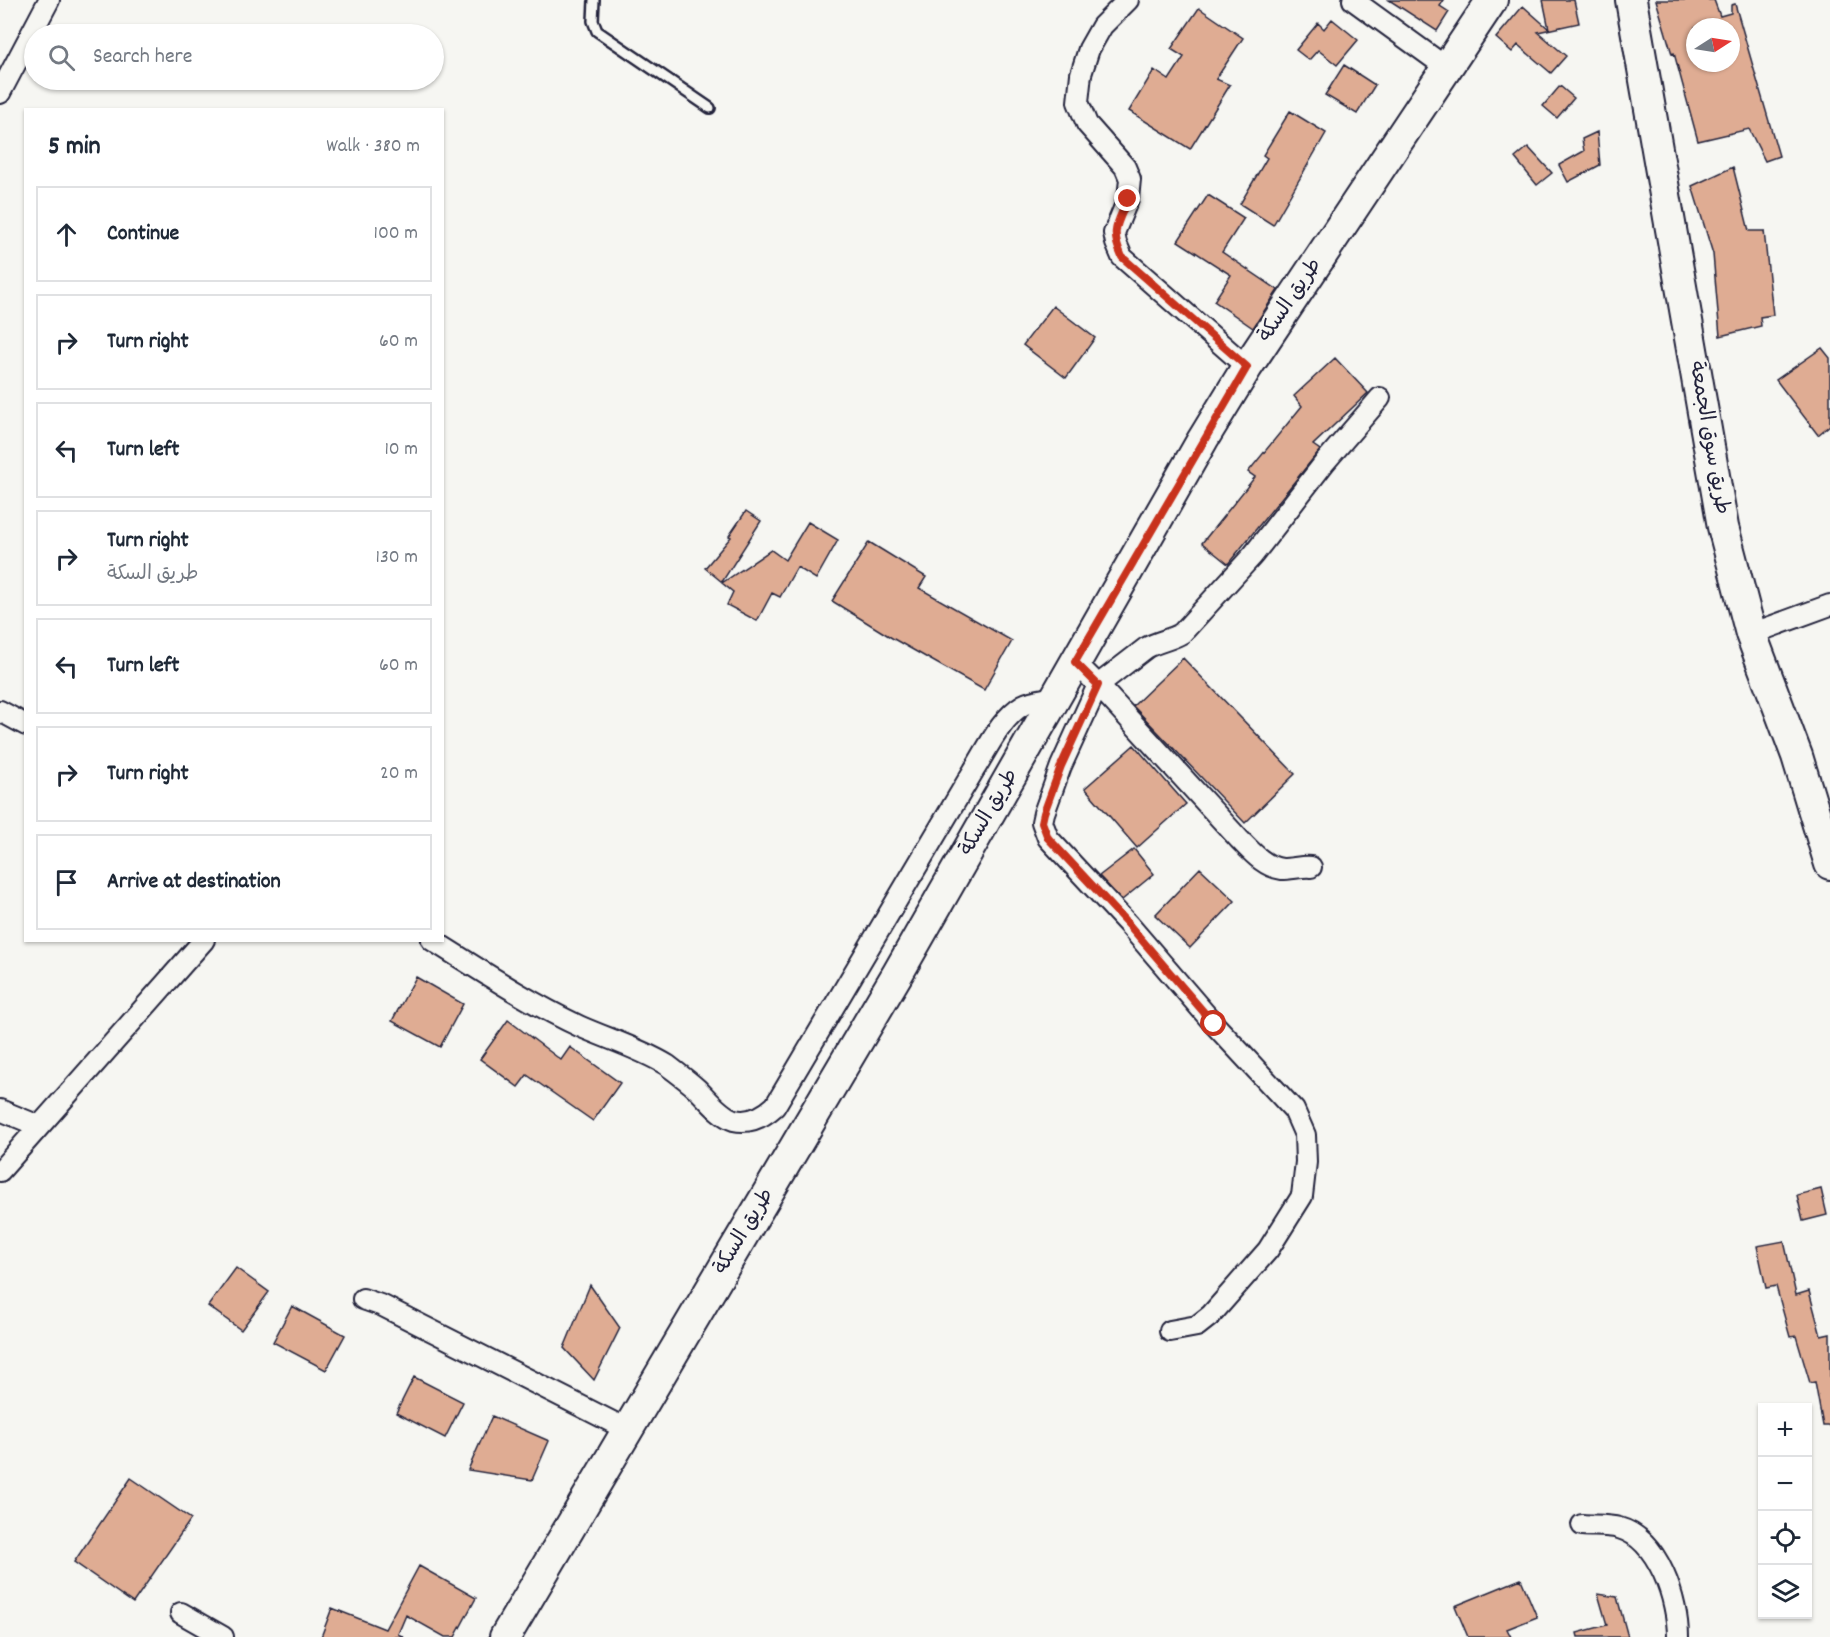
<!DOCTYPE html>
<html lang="en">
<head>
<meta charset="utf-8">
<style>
  :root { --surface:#fff; --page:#f2f2f3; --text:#1f2937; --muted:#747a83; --line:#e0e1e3 }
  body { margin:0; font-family:Dekko,"Playpen Sans Arabic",sans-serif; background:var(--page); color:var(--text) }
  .controls { position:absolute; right:18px; bottom:18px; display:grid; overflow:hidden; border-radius:0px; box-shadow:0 2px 4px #0004 }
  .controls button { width:54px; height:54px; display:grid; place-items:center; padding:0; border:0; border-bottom:2px solid var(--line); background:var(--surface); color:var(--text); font:30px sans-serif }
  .compass { position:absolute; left:1686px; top:18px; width:54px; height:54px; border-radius:50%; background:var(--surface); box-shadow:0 2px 4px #0004; rotate:78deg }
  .stop { position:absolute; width:18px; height:18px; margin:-14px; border:4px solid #c8321e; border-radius:50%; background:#fff }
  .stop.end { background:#c8321e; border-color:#fff; box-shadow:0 2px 6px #0008 }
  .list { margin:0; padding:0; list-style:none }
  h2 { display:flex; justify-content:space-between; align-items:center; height:78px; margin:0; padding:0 24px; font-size:26px }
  h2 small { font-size:20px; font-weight:400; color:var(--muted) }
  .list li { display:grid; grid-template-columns:39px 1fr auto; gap:18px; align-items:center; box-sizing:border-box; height:96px; margin:0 12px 12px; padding:0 12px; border:2px solid var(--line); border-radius:0px }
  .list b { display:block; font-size:22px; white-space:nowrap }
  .list p { margin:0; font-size:20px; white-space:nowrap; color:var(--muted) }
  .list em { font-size:20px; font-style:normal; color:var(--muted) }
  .icon { flex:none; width:33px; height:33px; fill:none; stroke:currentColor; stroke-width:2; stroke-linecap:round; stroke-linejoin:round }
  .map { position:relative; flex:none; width:1830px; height:1637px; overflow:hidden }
  .search { position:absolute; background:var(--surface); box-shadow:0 2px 4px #0004; left:24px; top:24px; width:420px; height:66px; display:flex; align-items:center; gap:15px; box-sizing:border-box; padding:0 21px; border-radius:33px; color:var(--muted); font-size:22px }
  .panel { position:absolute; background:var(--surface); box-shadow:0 2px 4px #0004; left:24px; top:108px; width:420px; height:834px; border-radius:0px }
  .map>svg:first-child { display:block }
  .building { fill:#dfac93; stroke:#22223b; stroke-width:1.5; fill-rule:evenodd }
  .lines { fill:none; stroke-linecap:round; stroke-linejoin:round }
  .lane-casing { stroke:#22223b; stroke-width:14 }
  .street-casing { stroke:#22223b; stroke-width:24 }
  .primary-casing { stroke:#22223b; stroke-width:34 }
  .lane { stroke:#f6f6f2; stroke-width:9 }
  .street { stroke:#f6f6f2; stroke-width:20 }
  .primary { stroke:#f6f6f2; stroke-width:30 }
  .route { stroke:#c8321e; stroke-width:8 }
  .labels { text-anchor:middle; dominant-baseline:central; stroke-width:4.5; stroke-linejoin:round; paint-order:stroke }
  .street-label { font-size:21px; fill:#22223b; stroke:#f6f6f2 }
</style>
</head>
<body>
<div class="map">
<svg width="1830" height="1637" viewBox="0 0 1830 1637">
  <rect width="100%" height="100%" fill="#f6f6f2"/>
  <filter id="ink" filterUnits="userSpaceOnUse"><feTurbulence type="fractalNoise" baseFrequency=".0167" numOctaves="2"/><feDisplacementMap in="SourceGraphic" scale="12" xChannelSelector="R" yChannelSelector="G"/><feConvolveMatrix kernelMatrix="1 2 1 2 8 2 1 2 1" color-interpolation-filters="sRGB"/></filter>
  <g filter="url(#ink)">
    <path class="building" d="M1389 0H1444L1440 6 1449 12 1437 31Z
      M1543 0H1574L1579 23 1538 32 1566 56 1551 73 1518 45 1512 52 1496 38 1523 6 1549 29Z
      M1656 0H1714L1720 16 1731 13V5L1735 4 1779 156 1765 161 1749 129 1698 141 1674 53 1672 54ZM1695 27H1731V63H1695Z
      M1199 8 1243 38 1216 79 1230 85 1190 149 1129 111 1154 70 1169 80 1184 57 1171 49Z
      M1332 19 1358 40 1337 65 1318 50 1309 60 1296 50 1318 23 1324 29Z
      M1344 65 1375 85 1357 114 1325 95Z
      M1560 86 1574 98 1557 118 1543 106Z
      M1290 111 1326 133 1273 225 1240 204 1267 158 1263 155Z
      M1597 132 1600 165 1568 182 1559 165 1584 151 1582 139Z
      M1528 147 1552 173 1537 185 1515 158Z
      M1733 167 1749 231H1764L1773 315 1760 317 1761 326 1720 336 1713 254 1692 186Z
      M1208 195 1244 218 1222 252 1278 290 1253 328 1214 301 1231 275 1178 241Z
      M1053 306 1095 338 1066 378 1023 345Z
      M1822 348 1830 358V425L1818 435 1776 380Z
      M1335 358 1368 393 1313 445 1320 450 1228 564 1202 543 1255 477 1248 472 1302 406 1294 396Z
      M746 511 761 521 722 582 705 568 731 537 729 536Z
      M808 522 838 540 816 579 797 567 780 597 772 593 757 621 727 605 733 592 722 583 771 550 785 560Z
      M869 542 926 577 919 588 1012 641 984 690 892 638 832 601Z
      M1183 658 1295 774 1245 823 1133 706Z
      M1134 745 1186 804 1137 848 1085 788Z
      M1134 849 1154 874 1122 900 1099 876Z
      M1200 868 1235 901 1190 948 1155 915Z
      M416 977 463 1004 440 1047 392 1021Z
      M508 1020 561 1060 570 1047 620 1083 593 1121 527 1075 518 1087 480 1059Z
      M1821 1189 1827 1215 1803 1221 1797 1195Z
      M1784 1241 1796 1295 1809 1291 1821 1336 1830 1334V1426H1823L1815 1382 1810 1383 1796 1336 1790 1337 1776 1286 1766 1288 1757 1246Z
      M236 1268 269 1292 241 1330 208 1306Z
      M590 1285 620 1328 594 1380 564 1348Z
      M292 1306 345 1335 326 1370 273 1342Z
      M414 1377 463 1402 445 1438 396 1413Z
      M492 1416 549 1441 532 1480 468 1470Z
      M131 1478 191 1519 133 1603 74 1562Z
      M419 1566 476 1598 455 1637H445L406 1615 398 1634 404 1637H321L332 1608 385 1629Z
      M1521 1579 1537 1617 1507 1629 1511 1637H1468L1455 1606Z
      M1598 1594 1617 1597 1628 1637H1578L1577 1633 1607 1625Z"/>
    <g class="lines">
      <defs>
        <path id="lane" d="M594 0 593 21 597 31 710 108"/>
        <path id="street" d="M1128 0 1102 26 1089 49 1081 74 1078 102 1087 124 1125 167 1130 179 1128 199 1114 233 1116 243 1122 257 1247 367
          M1353 0 1447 68
          M0 93 49 0
          M1751 634 1830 605
          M1075 662 1098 685 1239 839C1251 851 1264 867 1282 869 1292 869 1302 866 1311 867
          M0 711 26 725
          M432 940C480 970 528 1002 579 1026 608 1039 639 1048 667 1065 676 1072 687 1080 696 1088 707 1098 719 1115 734 1120 750 1124 764 1116 775 1106L974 770C988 748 1001 718 1023 705 1032 700 1046 699 1056 697
          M0 1110 39 1126
          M0 1171 204 940
          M363 1299 383 1306 628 1430
          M1170 1331 1197 1326 1211 1315 1268 1250 1302 1196 1306 1162 1305 1135 1294 1110 1214 1024 1129 925 1048 838 1042 822 1044 813 1061 766 1098 685 1146 648C1158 641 1171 640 1182 633L1253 555 1325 462 1380 398
          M1582 1525C1594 1526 1608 1525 1619 1528 1659 1539 1678 1601 1678 1637
          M181 1613 223 1637"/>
        <path id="primary" d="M1631 0 1723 527 1751 634 1797 756 1830 864
          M505 1637 898 973 1203 439 1247 367 1492 0"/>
      </defs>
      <use href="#lane" class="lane-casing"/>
      <use href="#street" class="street-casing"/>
      <use href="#primary" class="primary-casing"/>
      <use href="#lane" class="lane"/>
      <use href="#street" class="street"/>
      <use href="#primary" class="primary"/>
    </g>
  </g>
  <g class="lines" filter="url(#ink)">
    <path class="route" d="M1128 199C1117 225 1110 230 1122 257L1247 367 1075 662 1098 685 1061 766 1044 813 1042 822 1048 838 1129 925 1214 1024"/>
  </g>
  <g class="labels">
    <g class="street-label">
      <text transform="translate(1291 301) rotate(-56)">طريق السكة</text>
      <text transform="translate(1708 438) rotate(80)">طريق سوق الجمعة</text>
      <text transform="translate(990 813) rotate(-60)">طريق السكة</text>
      <text transform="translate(745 1232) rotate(-59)">طريق السكة</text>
    </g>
  </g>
</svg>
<div class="controls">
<button>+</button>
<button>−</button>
<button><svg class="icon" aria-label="locate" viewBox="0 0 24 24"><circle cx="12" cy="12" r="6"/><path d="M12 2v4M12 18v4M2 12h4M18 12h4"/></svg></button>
<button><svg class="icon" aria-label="layers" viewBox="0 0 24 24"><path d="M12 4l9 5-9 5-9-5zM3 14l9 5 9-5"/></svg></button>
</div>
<svg class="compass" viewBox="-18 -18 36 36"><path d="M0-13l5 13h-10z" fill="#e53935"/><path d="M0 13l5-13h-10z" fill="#747a83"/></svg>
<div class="stop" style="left:1214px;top:1024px"></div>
<div class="stop end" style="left:1128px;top:199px"></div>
<div class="search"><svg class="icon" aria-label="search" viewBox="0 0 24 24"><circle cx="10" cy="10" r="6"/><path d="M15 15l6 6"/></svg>Search here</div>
<section class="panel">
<h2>5 min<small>Walk · 380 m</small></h2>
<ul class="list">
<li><svg class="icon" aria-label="ahead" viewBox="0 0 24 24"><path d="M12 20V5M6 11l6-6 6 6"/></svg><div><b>Continue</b></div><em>100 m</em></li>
<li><svg class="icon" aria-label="right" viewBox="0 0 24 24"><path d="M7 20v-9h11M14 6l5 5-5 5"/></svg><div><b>Turn right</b></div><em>60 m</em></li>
<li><svg class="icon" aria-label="left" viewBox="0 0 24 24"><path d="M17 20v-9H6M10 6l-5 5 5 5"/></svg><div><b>Turn left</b></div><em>10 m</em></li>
<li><svg class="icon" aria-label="right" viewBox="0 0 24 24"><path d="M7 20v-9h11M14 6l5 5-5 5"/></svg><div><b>Turn right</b><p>طريق السكة</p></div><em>130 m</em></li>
<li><svg class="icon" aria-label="left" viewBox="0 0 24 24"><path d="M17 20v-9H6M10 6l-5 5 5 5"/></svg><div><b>Turn left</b></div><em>60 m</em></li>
<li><svg class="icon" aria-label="right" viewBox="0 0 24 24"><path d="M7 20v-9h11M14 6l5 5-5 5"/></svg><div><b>Turn right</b></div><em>20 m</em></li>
<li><svg class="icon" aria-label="arrive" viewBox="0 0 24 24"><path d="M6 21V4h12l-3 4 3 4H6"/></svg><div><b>Arrive at destination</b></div></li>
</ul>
</section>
</div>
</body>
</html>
